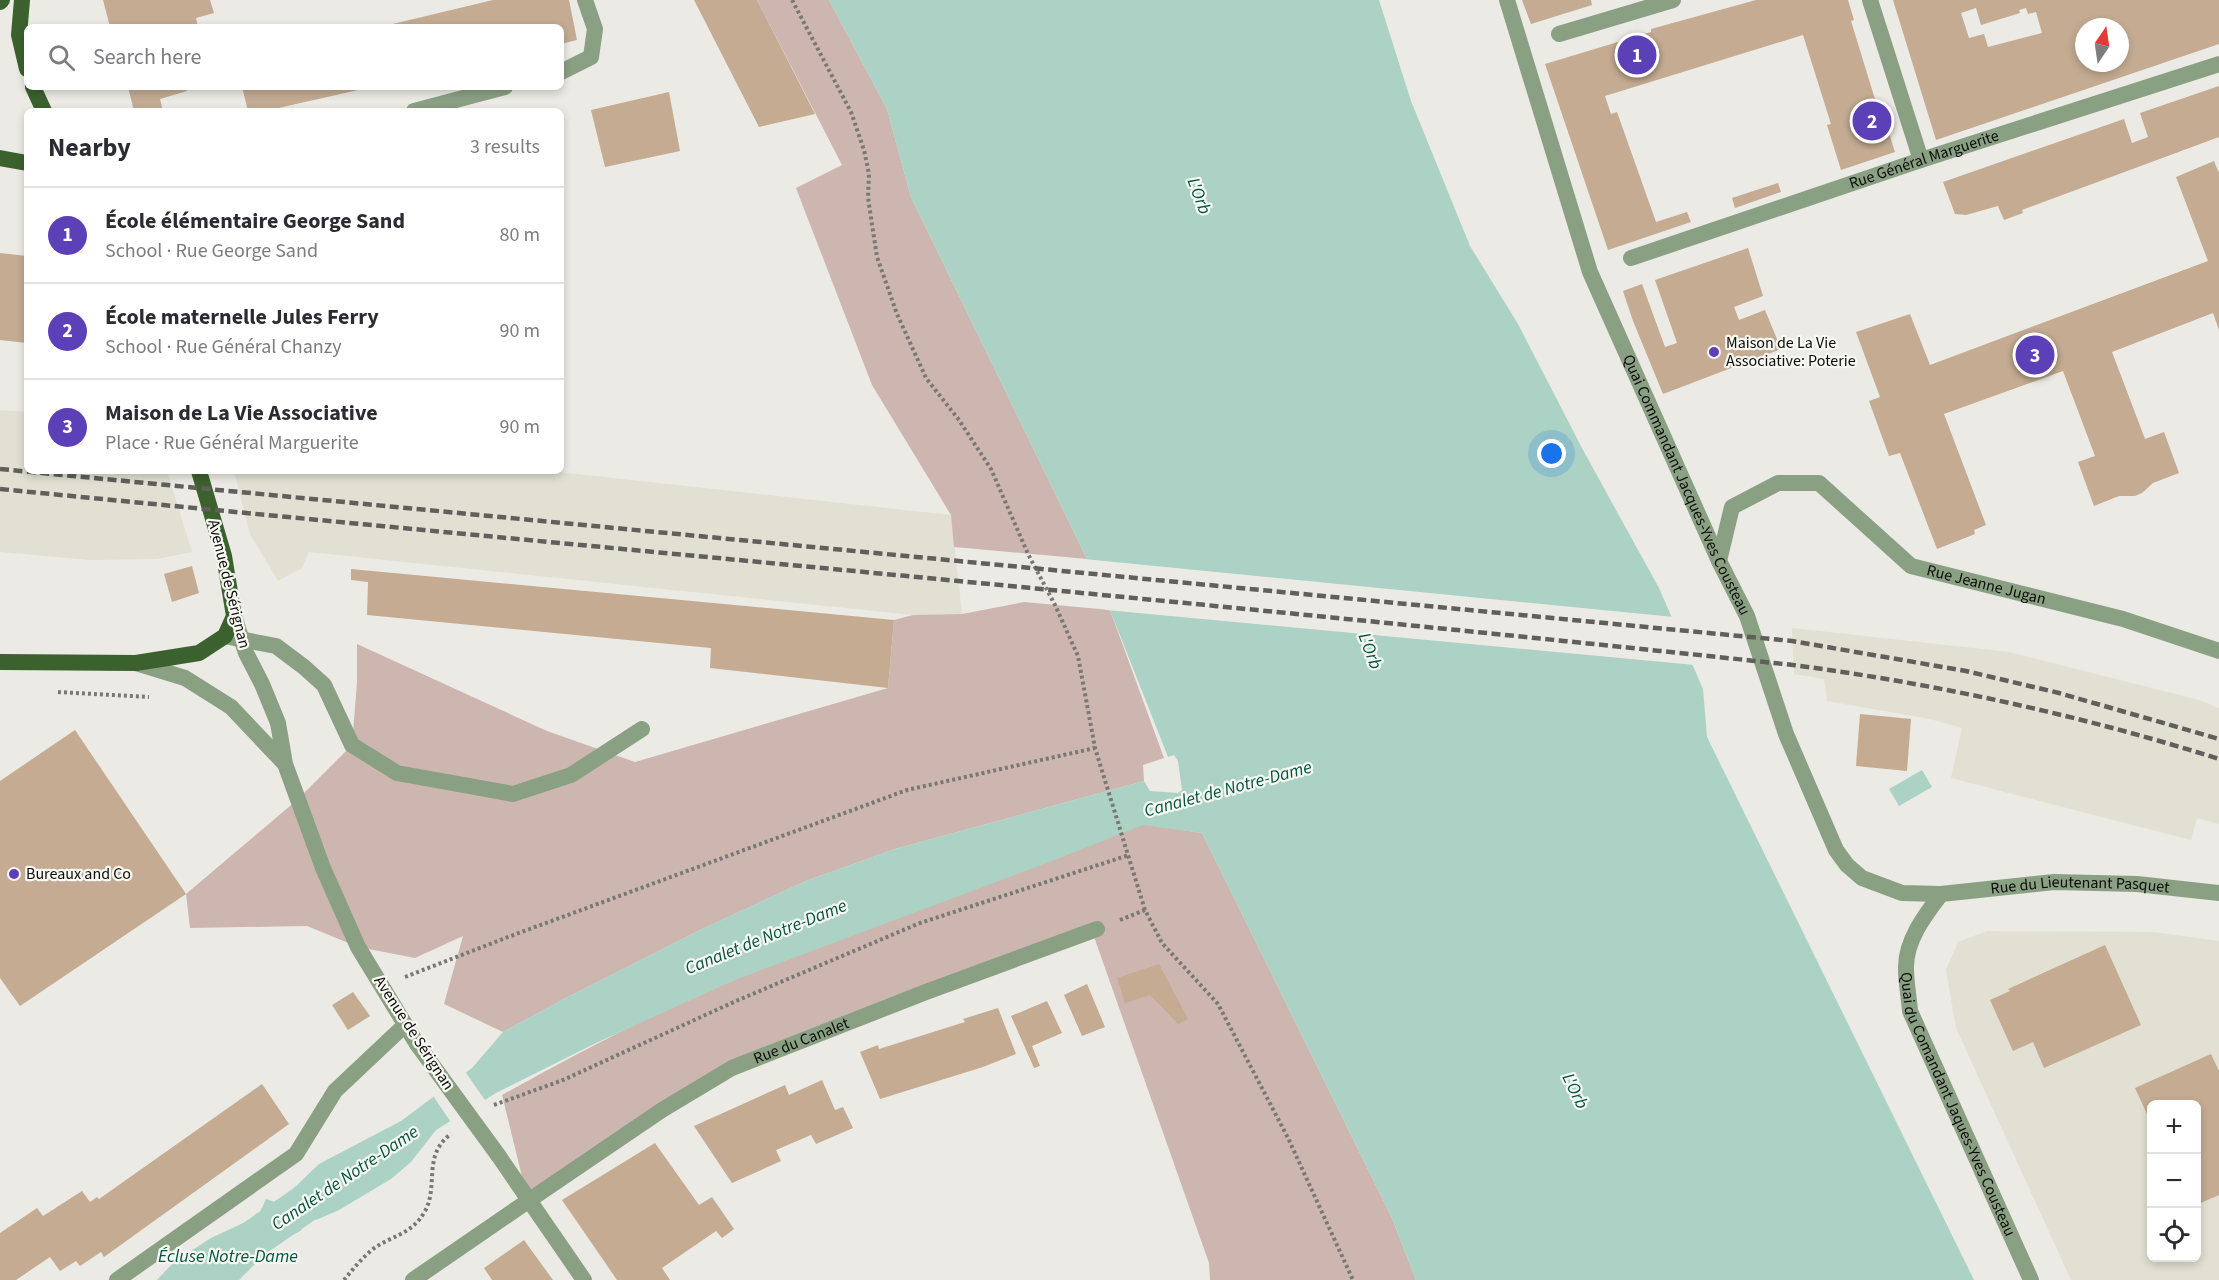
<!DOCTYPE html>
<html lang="en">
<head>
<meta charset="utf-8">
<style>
  :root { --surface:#fff; --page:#f2f2f3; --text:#2b2b33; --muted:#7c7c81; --line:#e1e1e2; --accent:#5c40b8 }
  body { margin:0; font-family:"Source Sans 3",sans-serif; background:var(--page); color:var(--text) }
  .controls { position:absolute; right:18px; bottom:18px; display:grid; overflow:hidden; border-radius:9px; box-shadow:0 3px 9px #0003 }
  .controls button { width:54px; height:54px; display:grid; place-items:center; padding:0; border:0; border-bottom:2px solid var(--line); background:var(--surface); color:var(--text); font:30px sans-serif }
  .compass { position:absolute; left:2075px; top:18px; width:54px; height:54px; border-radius:50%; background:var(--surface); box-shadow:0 3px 9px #0003; rotate:13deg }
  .you { position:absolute; left:1552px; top:454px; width:21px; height:21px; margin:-15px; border:4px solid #fff; border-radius:50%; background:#1a73e8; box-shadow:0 0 0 9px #1a73e833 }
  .badge { display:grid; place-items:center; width:39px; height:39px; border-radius:50%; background:var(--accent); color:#fff; font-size:20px; font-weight:700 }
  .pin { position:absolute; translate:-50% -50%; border:3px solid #fff; box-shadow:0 2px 6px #0006 }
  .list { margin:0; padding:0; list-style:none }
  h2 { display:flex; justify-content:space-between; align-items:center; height:78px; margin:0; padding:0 24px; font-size:26px }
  h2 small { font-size:20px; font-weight:400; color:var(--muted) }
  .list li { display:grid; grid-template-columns:39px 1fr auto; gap:18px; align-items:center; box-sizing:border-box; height:96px; padding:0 24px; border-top:2px solid var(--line) }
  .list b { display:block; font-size:22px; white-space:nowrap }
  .list p { margin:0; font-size:20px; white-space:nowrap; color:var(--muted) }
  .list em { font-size:20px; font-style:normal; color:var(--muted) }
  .icon { flex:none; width:33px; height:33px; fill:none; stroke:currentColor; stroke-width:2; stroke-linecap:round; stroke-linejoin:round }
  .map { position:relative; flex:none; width:2219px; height:1280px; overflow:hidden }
  .search { position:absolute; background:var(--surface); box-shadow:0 3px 9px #0003; left:24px; top:24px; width:540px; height:66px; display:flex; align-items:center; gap:15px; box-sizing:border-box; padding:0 21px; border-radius:9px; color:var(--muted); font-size:22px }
  .panel { position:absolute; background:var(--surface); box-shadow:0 3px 9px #0003; left:24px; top:108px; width:540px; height:366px; border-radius:9px }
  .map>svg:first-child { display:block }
  .built { fill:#e1e0d2; fill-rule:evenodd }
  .green { fill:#cdb6b0 }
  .water { fill:#abd2c5 }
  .pier { fill:#ebeae4 }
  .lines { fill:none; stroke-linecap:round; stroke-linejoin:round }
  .canal { stroke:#abd2c5; stroke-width:38 }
  .building { fill:#c4ab92; fill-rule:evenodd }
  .path { stroke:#787874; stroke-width:4; stroke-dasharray:3 3; stroke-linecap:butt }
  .service { stroke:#8aa083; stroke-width:16 }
  .minor { stroke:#8aa083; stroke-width:16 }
  .tertiary { stroke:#8aa083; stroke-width:16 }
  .primary { stroke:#3b612e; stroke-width:16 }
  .rail { stroke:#605f5c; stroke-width:4.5; stroke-dasharray:9 4.5; stroke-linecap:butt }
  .tertiary-bridge { stroke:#8aa083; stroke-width:16 }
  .poi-dot { fill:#5c40b8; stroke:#f8f8f2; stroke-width:2 }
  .labels { text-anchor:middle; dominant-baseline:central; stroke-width:4.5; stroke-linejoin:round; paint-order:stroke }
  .street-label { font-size:16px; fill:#0c0c0a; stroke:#f8f8f2 }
  .poi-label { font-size:16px; fill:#0c0c0a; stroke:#f8f8f2; text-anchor:start }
  .water-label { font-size:18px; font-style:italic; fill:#015342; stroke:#f8f8f2 }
</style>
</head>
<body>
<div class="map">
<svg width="2219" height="1280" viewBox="0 0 2219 1280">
  <rect width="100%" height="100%" fill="#ebeae4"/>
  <path class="built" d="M0 410 27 412V471H167L192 552 157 559 91 560 0 552Z
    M234 471H549L951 515 962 614 913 615 309 552 302 568 278 581 250 534Z
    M1792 628 2009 652 2199 700 2219 708V824L2197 818 2191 840 1951 778 1962 728 1930 719 1827 701 1824 679 1794 674Z
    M1987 931 2154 932 2219 941V1280H2071L1956 1028 1946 970 1958 942ZM2152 1104H2196V1258H2152Z"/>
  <path class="green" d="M757 0H829L887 109 911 197 1087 559 954 547 951 515 872 385 796 188 842 165Z
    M1024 602 1110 610 1164 758 1143 765 1144 781 895 849 806 881 700 930 566 998 503 1032 444 1004 463 936 415 958 358 947 307 926 190 928 186 894 297 800 352 745 357 682V644L547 731 635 762 888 688 894 620 913 615 962 614Z
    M1143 824 1202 833 1392 1218 1416 1280H1210L1209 1263 1092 931 732 1068 528 1201 502 1095C579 1052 657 1011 739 978 873 925 1009 878 1143 824Z"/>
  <path class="water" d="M829 0H1379L1411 101 1470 246 1518 324 1583 450 1659 588 1703 689 1707 737 1974 1280H1416L1392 1218 1202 833 1143 825 1065 856 737 979 596 1043 496 1093 436 1130 411 1162 391 1179 339 1210 316 1220H308L303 1226 287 1216 282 1197 290 1196 293 1189 319 1164 401 1121 472 1068 503 1032 566 998 700 930 806 881 895 849 1144 781 1150 791 1178 793 1182 790 1178 761 1174 755 1168 757 1110 610 1087 559 911 197 887 109Z
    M1922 770 1932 787 1899 806 1889 789Z
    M266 1199 280 1204 283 1219 302 1230 275 1244 239 1280H157L174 1262 211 1238 258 1216Z"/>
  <path class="pier" d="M1084 559 1674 617 1695 665 1106 610Z
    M464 1070 487 1103 452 1124 432 1094Z"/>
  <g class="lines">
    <path class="canal" d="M194 1280 329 1187"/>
  </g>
  <path class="building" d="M103 0H210L214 13 196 18 198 27H110Z
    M493 0H569L577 40 561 44V27H380Z
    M694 0H757L815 114 759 127Z
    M1522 0H1591L1592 5 1531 24Z
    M1756 0H1848L1854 20 1851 21 1878 109 1881 108 1895 152 1841 170 1827 125 1831 124 1803 35 1605 96 1611 114 1617 112 1656 222 1687 212 1691 222 1608 250 1545 64 1651 32V29Z
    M1893 0H2219V44L1936 140ZM1976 8 1981 25 2020 13 2019 10 2026 8 2028 14 2036 12 2042 33 1988 47 1984 34 1969 38 1961 13ZM2084 27H2120V63H2084Z
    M2219 86V137L2022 210 2023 213 2004 220 1998 206 1966 215 1955 214 1943 182 2124 119 2132 143 2148 137 2140 113Z
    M128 87H186L187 91 160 99 163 111H134Z
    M242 87H366L367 88 265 111H248Z
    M669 92 680 151 605 167 591 110Z
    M2214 161 2219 173V330L2213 313 2112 352 2145 439 2164 432 2179 473 2153 483 2142 493 2135 496H2119L2094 506 2078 462 2095 456 2063 371 1944 414 1986 525 1974 530 1975 534 1937 549 1900 453 1889 456 1869 401 1880 397 1856 332 1910 314 1930 365 2208 261 2176 177Z
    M1778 183 1781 192 1735 208 1732 198Z
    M1748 248 1763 296 1734 307 1739 320 1765 310 1781 349 1663 394 1633 321 1623 291 1642 284 1665 347 1677 343 1655 280Z
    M0 253 27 256V343L0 340Z
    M192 566 199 593 172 602 164 574Z
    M351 569 894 620 888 688 710 668 711 648 367 615 368 582 351 580Z
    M1860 714 1911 719 1907 771 1856 766Z
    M75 730 186 894 20 1006 0 978V781Z
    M2105 945 2141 1025 2044 1068 2033 1042 2013 1051 1990 1000 2010 991 2008 989Z
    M1159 964 1188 1019 1178 1024 1150 995 1125 1003 1117 978Z
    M1087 984 1105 1027 1082 1036 1064 995Z
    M353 992 370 1016 348 1030 332 1005Z
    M1047 1001 1062 1033 1032 1046 1040 1066 1034 1068 1011 1016Z
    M998 1008 1016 1054 983 1067 880 1099 860 1052 878 1045 879 1049 965 1022 963 1019Z
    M2211 1054 2219 1071V1195L2196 1205V1104H2152V1125L2135 1088Z
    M822 1080 835 1110 843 1107 853 1128 816 1144 811 1135 776 1150 781 1161 732 1183 694 1126 785 1085 789 1095Z
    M262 1084 289 1124 104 1257 101 1252 80 1266 76 1261 60 1271 50 1257 16 1280H0V1233L37 1208 43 1216 82 1191 90 1202 97 1197 99 1199Z
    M655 1143 699 1205 712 1197 734 1229 722 1238 716 1231 662 1268 670 1280H617L562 1200Z
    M524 1240 553 1280H492L484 1268Z"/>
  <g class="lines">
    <path class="path" d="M792 0 851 112 864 150 869 174 868 198 877 257 897 314 926 378 959 420 991 469 1028 554 1055 605 1078 656 1095 748 1145 910 1162 943 1218 1004 1288 1138 1353 1280
      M58 692 149 697
      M1120 920 1145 910
      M405 977 508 937 907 790 1095 748
      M494 1105 563 1080 736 1001 920 923 1129 855
      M344 1280C353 1269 362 1258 373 1249 392 1235 412 1235 425 1211 439 1186 422 1155 451 1134"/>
    <path class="service" d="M561 72 591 57 595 29 585 0
      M414 111 505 87
      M229 637 276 646 304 667 324 685 352 745 397 773 513 794 571 775 642 729
      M117 1280 296 1154 335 1091 405 1025
      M413 1280 528 1201"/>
    <g class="minor">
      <path id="s1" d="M1507 0 1590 272 1719 561 1747 616 1786 734 1836 850 1847 865 1862 878 1902 893 1941 894 2054 882 2137 884 2219 893"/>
      <path d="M1870 0 1921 160"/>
      <path d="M1559 34 1673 0"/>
      <path id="s2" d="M1631 258 1921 160 2219 64"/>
      <path id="s3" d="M1719 561 1732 507 1778 483H1819L1911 566 2123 619 2219 651"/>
      <path id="s4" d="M1941 894C1925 915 1905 941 1906 969 1906 983 1909 997 1910 1011L2031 1280"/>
      <path id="s5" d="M528 1201 662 1110 732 1068 926 992 1097 929"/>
    </g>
    <path class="tertiary" d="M234 616 246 653 262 684 278 723 285 764 323 868 358 947 417 1044
      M136 663 185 678 231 707 285 764
      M498 1155 584 1280"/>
    <path class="primary" d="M22 0 19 35 27 69
      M0 2 2 0
      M33 87 44 111
      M0 158 27 163
      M0 662 136 663 199 653 225 636 234 616 224 556 199 471"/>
    <path class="rail" d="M0 469 1792 641 1966 671 2059 693 2219 739
      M0 489C598 548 1196 601 1793 665 1937 684 2080 715 2219 759"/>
    <path class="tertiary-bridge" d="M417 1044 498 1155"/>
  </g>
  <g class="poi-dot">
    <circle cx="1714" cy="352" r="6"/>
    <circle cx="14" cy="874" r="6"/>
  </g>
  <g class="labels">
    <g class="street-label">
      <text stroke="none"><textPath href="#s2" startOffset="309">Rue Général Marguerite</textPath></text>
      <text stroke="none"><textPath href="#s1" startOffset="518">Quai Commandant Jacques-Yves Cousteau</textPath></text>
      <text transform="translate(229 584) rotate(76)">Avenue de Sérignan</text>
      <text stroke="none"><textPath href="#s3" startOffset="350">Rue Jeanne Jugan</textPath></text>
      <text stroke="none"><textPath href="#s1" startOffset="1173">Rue du Lieutenant Pasquet</textPath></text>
      <text transform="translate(414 1033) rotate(57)">Avenue de Sérignan</text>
      <text stroke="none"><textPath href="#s5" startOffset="318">Rue du Canalet</textPath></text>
      <text stroke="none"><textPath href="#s4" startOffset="230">Quai du Comandant Jaques-Yves Cousteau</textPath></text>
    </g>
    <g class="poi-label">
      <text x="1726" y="343">Maison de La Vie<tspan x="1726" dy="18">Associative: Poterie</tspan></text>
      <text x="26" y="874">Bureaux and Co</text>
    </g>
    <g class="water-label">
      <text transform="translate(1199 196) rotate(69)">L'Orb</text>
      <text transform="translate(1370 651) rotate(69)">L'Orb</text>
      <text transform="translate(1228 789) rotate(-15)">Canalet de Notre-Dame</text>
      <text transform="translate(766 937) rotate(-22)">Canalet de Notre-Dame</text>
      <text transform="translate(1575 1091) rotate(64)">L'Orb</text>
      <text transform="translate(345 1178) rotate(-34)">Canalet de Notre-Dame</text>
      <text x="228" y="1256">Écluse Notre-Dame</text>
    </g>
  </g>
</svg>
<div class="controls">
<button>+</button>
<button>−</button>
<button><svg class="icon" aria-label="locate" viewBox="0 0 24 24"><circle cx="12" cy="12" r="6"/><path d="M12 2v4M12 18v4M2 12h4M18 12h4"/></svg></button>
</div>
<svg class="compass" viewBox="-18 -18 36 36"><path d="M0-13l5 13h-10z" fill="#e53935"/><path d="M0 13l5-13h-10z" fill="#7c7c81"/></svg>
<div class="you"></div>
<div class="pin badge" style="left:1637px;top:55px">1</div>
<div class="pin badge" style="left:1872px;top:121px">2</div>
<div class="pin badge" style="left:2035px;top:355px">3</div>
<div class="search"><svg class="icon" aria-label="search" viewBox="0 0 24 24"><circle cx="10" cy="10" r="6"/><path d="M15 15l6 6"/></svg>Search here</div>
<section class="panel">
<h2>Nearby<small>3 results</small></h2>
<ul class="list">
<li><span class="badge">1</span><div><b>École élémentaire George Sand</b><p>School · Rue George Sand</p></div><em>80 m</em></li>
<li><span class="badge">2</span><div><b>École maternelle Jules Ferry</b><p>School · Rue Général Chanzy</p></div><em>90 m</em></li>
<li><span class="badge">3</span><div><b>Maison de La Vie Associative</b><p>Place · Rue Général Marguerite</p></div><em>90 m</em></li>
</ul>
</section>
</div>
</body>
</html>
